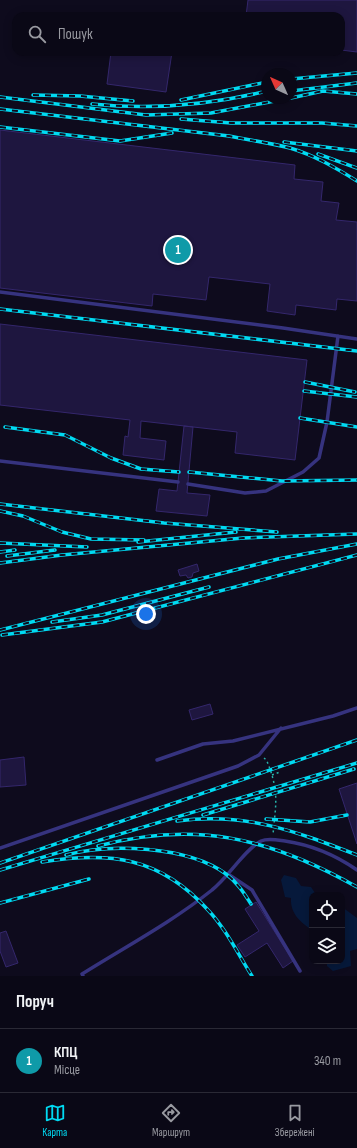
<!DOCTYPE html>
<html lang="uk">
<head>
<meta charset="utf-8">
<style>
  :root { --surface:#0a0816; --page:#13111f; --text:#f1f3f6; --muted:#999aa1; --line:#2a2935; --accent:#00daf2 }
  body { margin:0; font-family:"Sofia Sans Condensed",sans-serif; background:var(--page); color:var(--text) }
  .controls { position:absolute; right:12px; bottom:12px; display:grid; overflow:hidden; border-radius:8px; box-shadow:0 2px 10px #0003 }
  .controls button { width:36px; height:36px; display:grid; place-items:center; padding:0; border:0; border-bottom:1px solid var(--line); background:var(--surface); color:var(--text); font:20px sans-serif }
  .compass { position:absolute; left:261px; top:68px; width:36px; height:36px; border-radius:50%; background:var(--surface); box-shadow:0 2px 10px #0003; rotate:315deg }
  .you { position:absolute; left:146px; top:614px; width:14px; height:14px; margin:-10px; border:3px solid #fff; border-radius:50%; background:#1a73e8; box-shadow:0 0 0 6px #1a73e833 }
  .badge { display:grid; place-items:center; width:26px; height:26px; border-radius:50%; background:var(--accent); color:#fff; font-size:13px; font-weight:700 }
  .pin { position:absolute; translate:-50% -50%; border:2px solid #fff; box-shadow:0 1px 4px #0006 }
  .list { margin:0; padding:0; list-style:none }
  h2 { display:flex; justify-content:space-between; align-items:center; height:52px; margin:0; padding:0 16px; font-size:17px }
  h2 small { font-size:13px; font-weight:400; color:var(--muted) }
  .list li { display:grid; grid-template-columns:26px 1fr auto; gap:12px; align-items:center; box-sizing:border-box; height:64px; padding:0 16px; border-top:1px solid var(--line) }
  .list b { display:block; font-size:15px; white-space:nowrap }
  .list p { margin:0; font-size:13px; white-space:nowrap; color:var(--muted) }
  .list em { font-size:13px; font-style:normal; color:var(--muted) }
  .icon { flex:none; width:22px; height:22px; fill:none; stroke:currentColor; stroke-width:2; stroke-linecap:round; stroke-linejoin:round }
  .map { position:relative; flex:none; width:357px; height:976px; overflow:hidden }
  .search { position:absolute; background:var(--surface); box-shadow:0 2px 10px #0003; left:12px; right:12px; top:12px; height:44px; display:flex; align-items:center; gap:10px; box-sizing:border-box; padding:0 14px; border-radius:12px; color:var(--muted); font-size:15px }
  .sheet { height:116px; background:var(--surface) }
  nav { display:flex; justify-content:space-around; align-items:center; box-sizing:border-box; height:56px; border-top:1px solid var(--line); background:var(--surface); font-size:11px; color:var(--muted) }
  nav a { display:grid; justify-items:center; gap:2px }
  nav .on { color:var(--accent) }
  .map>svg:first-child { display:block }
  .water { fill:#06193b }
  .building { fill:#1e163f; stroke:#34276c }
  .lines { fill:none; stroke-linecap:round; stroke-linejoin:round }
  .path { stroke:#27b3aa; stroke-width:1.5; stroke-dasharray:2 3; stroke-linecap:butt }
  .lane { stroke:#36337f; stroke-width:3.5 }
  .rail-casing { stroke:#00daf2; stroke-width:3.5 }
  .rail { stroke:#0e0b1d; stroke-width:2; stroke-dasharray:6; stroke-linecap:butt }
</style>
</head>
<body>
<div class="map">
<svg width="357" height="976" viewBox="0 0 357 976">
  <rect width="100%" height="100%" fill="#0e0b1d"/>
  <path class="water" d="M284 875 296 878 301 886 311 887 315 893H322L323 895H312V930C300 922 290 913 291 898L285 897 281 880Z
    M342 907 357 918V949L350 951 351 966 333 971 327 966V961H342Z"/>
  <path class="building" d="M248 0H357V52L341 50V16H246Z
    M111 52H172L166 92 107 84Z
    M0 130 295 165 294 179 323 182 321 201 339 203 336 220 357 222V301L337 299 336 310 296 305 295 315 267 311 270 284 209 277 206 300 153 294 152 306 0 288Z
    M0 324 307 360 295 460 235 453 237 432 141 421 140 438 166 441 164 460 123 455 125 436 128 437 130 420 0 405Z
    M184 426 193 427 187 493 210 495 207 516 156 511 159 489 177 491Z
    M197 564 199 571 193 573 192 577 188 578 186 575 180 576 178 570Z
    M210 704 213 714 192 720 189 710Z
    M24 757 26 785 0 787V760Z
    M357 783V844L339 789Z
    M256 902 293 961 283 968 267 943 245 957 237 945 259 931 245 909Z
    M6 931 18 963 6 967 0 951V933Z"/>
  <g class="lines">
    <path class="path" d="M264 758C268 761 269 767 271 772 279 797 275 809 273 835
      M272 775 280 772"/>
    <path class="lane" d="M0 292 283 328 357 339
      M0 461 178 482
      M188 484 245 493 266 491 303 472 319 458 327 422 338 336
      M157 760 203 744 233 741 333 716 357 708
      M0 848 238 766 259 755 281 728
      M228 874 252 890 300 971
      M83 976 82 974C125 947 172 922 212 890 228 878 244 850 261 841 268 838 277 840 285 841 312 845 334 854 357 870"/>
    <defs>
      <path id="rail" d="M291 79 357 73
        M291 91 357 83
        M33 95 80 96 133 101
        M0 97 146 115 211 113 291 98
        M291 98 323 91 357 94
        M181 100 267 82
        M92 104C151 110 210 105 267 91
        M0 109 229 136C249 140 270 143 290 148 314 155 336 168 357 181
        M181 119 231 123H322L357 126
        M0 127 120 141 172 133
        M284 142 357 151
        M318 154 357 168
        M0 309 357 351
        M305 382 355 392
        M304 391 357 397
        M300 418 357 427
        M5 427 65 435 111 458 141 469 179 472
        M189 472 282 481 357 480
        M0 504 164 523 277 532
        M0 511 23 516 62 532 91 539 144 540
        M138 542 236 532
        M0 543 87 547
        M0 552 15 550
        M7 556 55 550
        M0 563 62 555 243 538 357 534
        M52 622 102 615 209 587
        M0 630 278 559 357 544
        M2 635 102 622 357 555
        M203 815 354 769
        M266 819 310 822 347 815
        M177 821C246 812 295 831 357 855
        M98 846C196 820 270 838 357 887
        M66 855C110 843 188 846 226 874 237 882 244 893 251 904
        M42 862C110 851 160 857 208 910 226 929 238 954 252 976
        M0 863 357 740
        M0 870 357 763
        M0 903 89 879"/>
    </defs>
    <use href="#rail" class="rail-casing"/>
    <use href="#rail" class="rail"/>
  </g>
</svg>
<div class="controls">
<button><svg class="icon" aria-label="locate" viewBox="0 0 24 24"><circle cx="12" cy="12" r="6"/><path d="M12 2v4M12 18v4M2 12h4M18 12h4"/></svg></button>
<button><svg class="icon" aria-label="layers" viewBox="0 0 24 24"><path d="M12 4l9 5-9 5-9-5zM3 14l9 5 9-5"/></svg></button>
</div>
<svg class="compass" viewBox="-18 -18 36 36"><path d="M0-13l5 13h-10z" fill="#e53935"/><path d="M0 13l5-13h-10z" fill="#999aa1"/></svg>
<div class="you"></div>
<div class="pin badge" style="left:178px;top:250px;background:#0f9aa8">1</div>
<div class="search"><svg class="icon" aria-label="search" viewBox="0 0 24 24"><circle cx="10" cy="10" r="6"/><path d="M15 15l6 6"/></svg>Пошук</div>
</div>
<section class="sheet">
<h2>Поруч<small></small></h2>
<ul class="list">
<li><span class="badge" style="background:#0f9aa8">1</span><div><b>КПЦ</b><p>Місце</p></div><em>340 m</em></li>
</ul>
</section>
<nav>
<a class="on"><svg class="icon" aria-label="map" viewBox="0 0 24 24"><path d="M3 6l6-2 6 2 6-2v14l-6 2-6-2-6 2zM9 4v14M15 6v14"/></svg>Карта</a>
<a><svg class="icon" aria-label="directions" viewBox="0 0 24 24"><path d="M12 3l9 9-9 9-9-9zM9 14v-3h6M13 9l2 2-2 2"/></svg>Маршрут</a>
<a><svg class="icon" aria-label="saved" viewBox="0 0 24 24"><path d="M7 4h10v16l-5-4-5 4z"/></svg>Збережені</a>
</nav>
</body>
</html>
